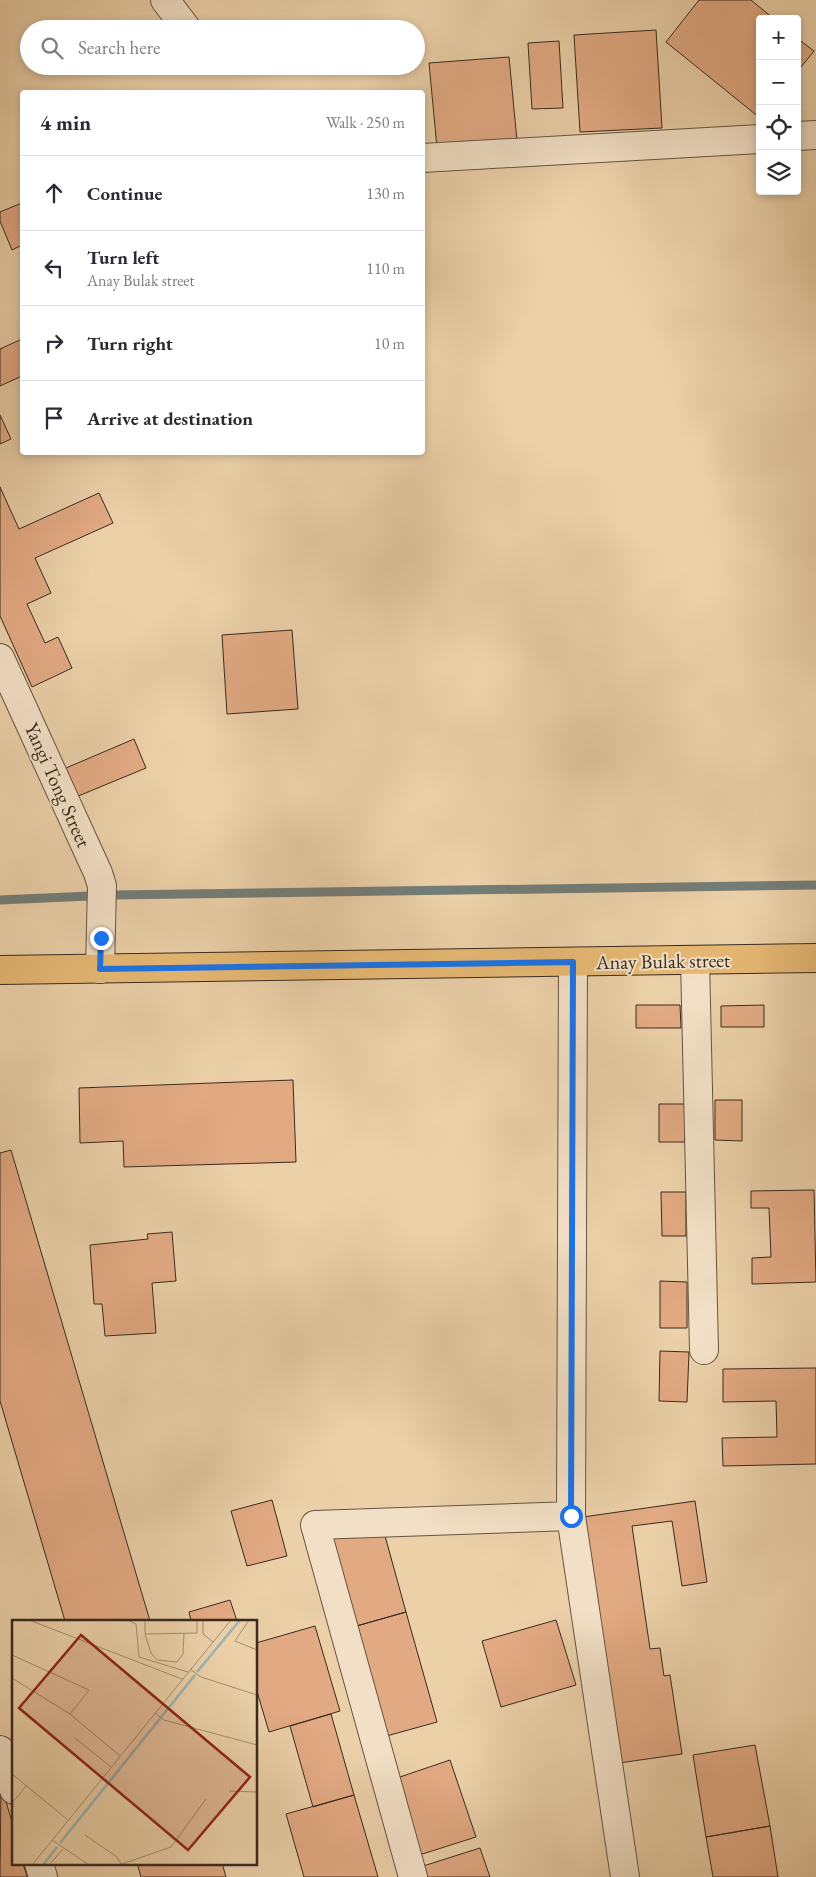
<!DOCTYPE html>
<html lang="en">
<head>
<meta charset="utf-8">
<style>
  :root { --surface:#fff; --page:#f7f7f7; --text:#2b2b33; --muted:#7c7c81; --line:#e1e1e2 }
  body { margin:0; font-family:"EB Garamond",serif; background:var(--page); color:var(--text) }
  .controls { position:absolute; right:15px; top:15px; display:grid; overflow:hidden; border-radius:5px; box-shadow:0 2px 8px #0003 }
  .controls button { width:45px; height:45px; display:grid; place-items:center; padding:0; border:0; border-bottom:1px solid var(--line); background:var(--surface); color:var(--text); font:25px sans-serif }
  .stop { position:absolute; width:15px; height:15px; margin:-11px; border:4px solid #1a73e8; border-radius:50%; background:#fff }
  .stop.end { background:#1a73e8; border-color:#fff; box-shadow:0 1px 5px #0008 }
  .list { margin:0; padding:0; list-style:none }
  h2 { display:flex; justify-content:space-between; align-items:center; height:65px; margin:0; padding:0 20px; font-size:21px }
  h2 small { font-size:16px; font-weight:400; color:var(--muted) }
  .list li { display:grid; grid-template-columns:32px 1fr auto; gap:15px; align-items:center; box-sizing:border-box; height:75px; padding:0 20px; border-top:1px solid var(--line) }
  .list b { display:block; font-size:19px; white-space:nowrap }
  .list p { margin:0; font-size:16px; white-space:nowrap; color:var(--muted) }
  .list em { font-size:16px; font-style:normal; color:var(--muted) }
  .icon { flex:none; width:28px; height:28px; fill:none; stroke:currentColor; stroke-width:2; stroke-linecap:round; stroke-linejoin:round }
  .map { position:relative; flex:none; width:816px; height:1877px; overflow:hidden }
  .search { position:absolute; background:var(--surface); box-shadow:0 2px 8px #0003; left:20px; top:20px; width:405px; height:55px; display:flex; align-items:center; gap:12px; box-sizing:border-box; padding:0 18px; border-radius:28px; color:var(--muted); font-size:19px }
  .panel { position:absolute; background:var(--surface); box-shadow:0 2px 8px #0003; left:20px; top:90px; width:405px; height:365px; border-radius:5px }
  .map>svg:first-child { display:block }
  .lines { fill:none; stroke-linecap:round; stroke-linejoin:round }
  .stream { stroke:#737d78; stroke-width:9 }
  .building { fill:#e2aa83; stroke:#382b20 }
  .minor-casing { stroke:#655442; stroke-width:30 }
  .major-casing { stroke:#382b20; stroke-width:30 }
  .minor { stroke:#f2e0c6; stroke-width:28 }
  .major { stroke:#e6b874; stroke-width:28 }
  .route { stroke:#1a73e8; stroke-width:6 }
  .labels { text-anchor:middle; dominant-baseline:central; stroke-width:4; stroke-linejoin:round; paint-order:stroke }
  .street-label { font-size:20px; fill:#382b20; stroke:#f2e0c6 }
  .inset-river { fill:none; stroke:#9bb4b2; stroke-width:2.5 }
  .inset-road { fill:none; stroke:#a38e72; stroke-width:1 }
  .view { fill:#8f2418; fill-opacity:0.15; stroke:#8f2418; stroke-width:2.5 }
  .inset-edge { fill:none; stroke:#382b20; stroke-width:2.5 }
</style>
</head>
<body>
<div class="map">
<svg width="816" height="1877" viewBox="0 0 816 1877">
  <rect width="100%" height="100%" fill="#ebd0a8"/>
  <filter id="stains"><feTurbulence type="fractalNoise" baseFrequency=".004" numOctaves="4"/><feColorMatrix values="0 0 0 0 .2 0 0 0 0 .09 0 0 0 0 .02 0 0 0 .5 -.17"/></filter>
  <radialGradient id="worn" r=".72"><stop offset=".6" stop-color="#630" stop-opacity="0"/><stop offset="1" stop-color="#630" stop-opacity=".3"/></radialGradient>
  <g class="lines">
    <path class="stream" d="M0 900 113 895 816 885"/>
  </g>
  <path class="building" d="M699 0H751L774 19H760V118L666 42Z
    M656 30 662 128 580 132 574 35Z
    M797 38 814 51 797 72Z
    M559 41 563 108 532 109 528 43Z
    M509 57 517 141 437 148 429 63Z
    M22 203V245L12 250 0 221V212Z
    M22 339V376L0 386V349Z
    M0 415 11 439 0 444Z
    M0 487 19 529 99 493 113 523 35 558 51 593 27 604 45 643 58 637 72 668 32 687 0 616Z
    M292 630 298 709 227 714 222 635Z
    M134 739 146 768 71 799 59 771Z
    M636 1005H680L681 1028H636Z
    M764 1005V1027H721V1006Z
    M293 1080 296 1162 124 1167 123 1141 80 1143 79 1088Z
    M715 1100H742V1141L715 1140Z
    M659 1104H685V1142H659Z
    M11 1150 150 1621H65L0 1401V1153Z
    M814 1190 816 1282 752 1284V1258L771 1257 769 1208H751V1191Z
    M661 1192H686V1236H662Z
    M172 1232 176 1281 152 1283 156 1333 105 1336 102 1304H94L90 1245 148 1239 147 1234Z
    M660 1281 687 1282V1328H660Z
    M660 1351 689 1352 687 1402 659 1401Z
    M816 1368V1464L723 1466 722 1438 777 1437 776 1401 723 1402V1369Z
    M272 1500 287 1556 247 1566 231 1511Z
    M695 1501 707 1582 682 1586 672 1521 632 1526 650 1649 660 1648 664 1676 670 1675 682 1754 619 1763 583 1517Z
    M382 1525 406 1612 353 1627 328 1540Z
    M230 1600 237 1621H191L189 1612Z
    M406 1612 437 1722 383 1737 353 1627Z
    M556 1620 576 1685 501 1707 482 1641Z
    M315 1626 340 1711 269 1732 256 1688V1643Z
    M331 1714 354 1795 313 1807 290 1726Z
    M755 1745 770 1826 706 1837 693 1755Z
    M450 1760 476 1837 416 1856 391 1780Z
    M1 1784 14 1829V1863H23L27 1877H0Z
    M354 1795 378 1877H304L286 1814Z
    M770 1826 778 1877H713L706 1837Z
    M480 1848 490 1877H424L420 1867Z
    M137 1863H222L226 1877H141Z"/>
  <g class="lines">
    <defs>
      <path id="minor" d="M165 0 187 29
        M797 136 816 135
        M422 158 760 139
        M0 658 98 873 102 886 100 969
        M695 960 704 1350
        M573 962 571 1516 625 1877
        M0 1750 14 1790
        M39 1863 43 1877
        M413 1877 315 1525 571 1516"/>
      <path id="major" d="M0 970 816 958"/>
    </defs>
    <use href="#minor" class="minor-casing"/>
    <use href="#major" class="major-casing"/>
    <use href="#minor" class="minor"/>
    <use href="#major" class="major"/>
  </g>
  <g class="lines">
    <path class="route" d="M101 938 100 969 573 962 571 1516"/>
  </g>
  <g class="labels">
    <g class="street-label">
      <text transform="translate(58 785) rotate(66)">Yangi Tong Street</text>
      <text transform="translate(663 961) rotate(-1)">Anay Bulak street</text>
    </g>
  </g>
  <g transform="translate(12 1620)">
    <rect width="245" height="245" fill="#ebd0a8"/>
    <path class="inset-river" d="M185 52 228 0M48 223 183 55M31 245 45 227"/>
    <path class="inset-road" d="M17 0 170 59M116 0 124 4 127 37 176 52M133 0V14L185 13V0M191 0V14L201 22M237 0 223 21 245 30M133 14 139 33 145 40 165 42 171 34 172 13M0 35 77 70 58 94M178 49 189 57 245 75M0 58 58 94 108 136M143 93 152 100 245 125M63 118 99 147M0 154 56 200M217 171 245 172M0 183 14 166M73 215 105 237 109 244M40 220 77 245M20 245 219 0M37 245 51 229M107 245 159 227 194 179"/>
    <path class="view" d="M69 15 238 157 176 230 7 88Z"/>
    <rect width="245" height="245" class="inset-edge"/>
  </g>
  <rect width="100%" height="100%" filter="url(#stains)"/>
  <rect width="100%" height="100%" fill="url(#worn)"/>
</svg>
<div class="controls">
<button>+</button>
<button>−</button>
<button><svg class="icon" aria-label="locate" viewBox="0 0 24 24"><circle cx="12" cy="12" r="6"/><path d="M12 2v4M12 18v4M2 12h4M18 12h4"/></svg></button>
<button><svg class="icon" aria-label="layers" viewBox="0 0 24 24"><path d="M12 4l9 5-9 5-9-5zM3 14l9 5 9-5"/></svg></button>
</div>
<div class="stop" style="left:571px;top:1516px"></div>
<div class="stop end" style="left:101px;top:938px"></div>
<div class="search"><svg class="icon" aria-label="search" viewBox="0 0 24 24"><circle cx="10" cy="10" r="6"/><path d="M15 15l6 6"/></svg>Search here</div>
<section class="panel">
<h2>4 min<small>Walk · 250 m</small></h2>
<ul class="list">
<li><svg class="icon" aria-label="ahead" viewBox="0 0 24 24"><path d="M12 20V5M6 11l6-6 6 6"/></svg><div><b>Continue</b></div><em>130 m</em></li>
<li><svg class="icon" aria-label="left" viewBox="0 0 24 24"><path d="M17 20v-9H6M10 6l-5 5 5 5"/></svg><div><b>Turn left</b><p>Anay Bulak street</p></div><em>110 m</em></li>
<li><svg class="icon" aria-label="right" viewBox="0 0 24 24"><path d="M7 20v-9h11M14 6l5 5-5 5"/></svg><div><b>Turn right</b></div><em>10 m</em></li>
<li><svg class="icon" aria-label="arrive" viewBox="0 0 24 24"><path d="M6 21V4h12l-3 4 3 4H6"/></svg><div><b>Arrive at destination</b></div></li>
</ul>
</section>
</div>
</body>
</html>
